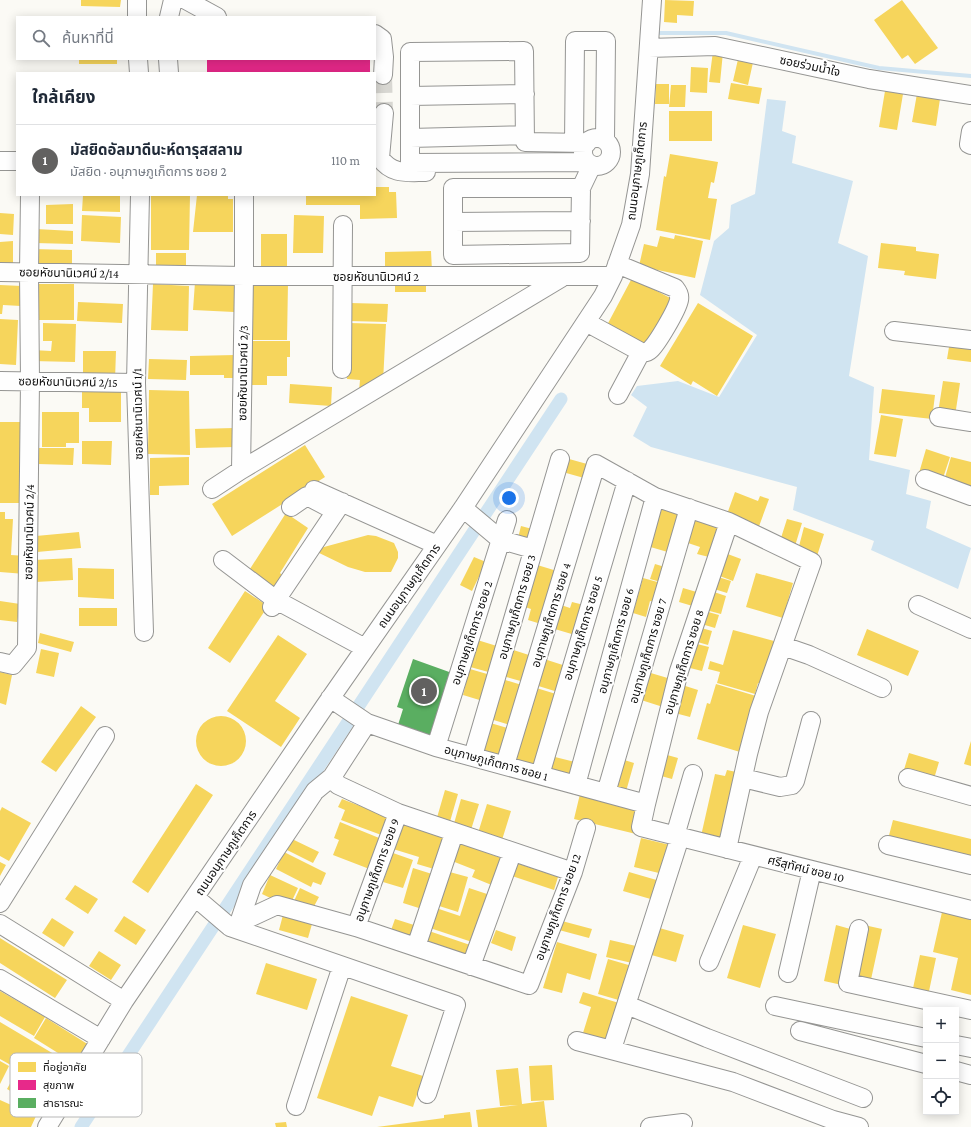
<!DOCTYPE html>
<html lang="th">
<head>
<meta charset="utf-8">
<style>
  :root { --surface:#fff; --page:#f2f2f3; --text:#1f2937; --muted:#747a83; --line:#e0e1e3; --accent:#626160 }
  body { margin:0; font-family:"Crimson Pro","Noto Sans Thai",serif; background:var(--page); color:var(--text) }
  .controls { position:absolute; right:12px; bottom:12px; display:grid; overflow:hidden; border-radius:0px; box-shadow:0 2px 10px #0003 }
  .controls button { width:36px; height:36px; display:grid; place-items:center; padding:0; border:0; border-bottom:1px solid var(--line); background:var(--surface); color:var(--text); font:20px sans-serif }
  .you { position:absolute; left:509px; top:498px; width:14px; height:14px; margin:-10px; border:3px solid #fff; border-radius:50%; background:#1a73e8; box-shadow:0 0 0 6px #1a73e833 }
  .badge { display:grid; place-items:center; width:26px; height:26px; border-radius:50%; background:var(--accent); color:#fff; font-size:13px; font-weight:700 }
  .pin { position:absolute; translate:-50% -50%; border:2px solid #fff; box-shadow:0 1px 4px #0006 }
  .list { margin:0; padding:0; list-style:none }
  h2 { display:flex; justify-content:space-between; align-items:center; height:52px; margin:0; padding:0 16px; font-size:17px }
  h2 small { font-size:13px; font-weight:400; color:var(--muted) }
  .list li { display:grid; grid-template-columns:26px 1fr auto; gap:12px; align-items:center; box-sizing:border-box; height:72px; padding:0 16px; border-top:1px solid var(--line) }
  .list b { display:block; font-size:15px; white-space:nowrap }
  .list p { margin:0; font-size:13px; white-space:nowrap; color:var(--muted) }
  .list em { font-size:13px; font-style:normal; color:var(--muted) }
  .icon { flex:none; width:22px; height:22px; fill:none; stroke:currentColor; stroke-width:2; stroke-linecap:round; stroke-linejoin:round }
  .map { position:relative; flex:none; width:971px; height:1127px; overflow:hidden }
  .search { position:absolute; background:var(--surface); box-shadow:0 2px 10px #0003; left:16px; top:16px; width:360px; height:44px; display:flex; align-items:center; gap:10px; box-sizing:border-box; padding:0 14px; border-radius:0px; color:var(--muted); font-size:15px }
  .panel { position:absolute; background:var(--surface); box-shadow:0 2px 10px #0003; left:16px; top:72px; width:360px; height:124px; border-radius:0px }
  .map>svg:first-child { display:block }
  .water { fill:#d0e4f1 }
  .homes { fill:#f6d55c }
  .health { fill:#e7298a }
  .public { fill:#5aae61 }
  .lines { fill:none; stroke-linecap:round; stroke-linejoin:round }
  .stream { stroke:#d0e4f1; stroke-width:4 }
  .canal { stroke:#d0e4f1; stroke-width:13 }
  .minor-tunnel { stroke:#d8d7d2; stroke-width:18; stroke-dasharray:18 9; stroke-linecap:butt }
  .minor-casing { stroke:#959593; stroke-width:20 }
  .minor { stroke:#fefefe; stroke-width:18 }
  .labels { text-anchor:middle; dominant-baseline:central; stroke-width:4; stroke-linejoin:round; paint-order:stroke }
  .street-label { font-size:12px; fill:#0f0f0f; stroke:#fff }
  .key { fill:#fff; stroke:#b7b7b7; stroke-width:1 }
  .key-label { font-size:11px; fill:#0f0f0f }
</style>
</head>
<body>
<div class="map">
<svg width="971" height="1127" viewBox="0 0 971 1127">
  <rect width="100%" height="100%" fill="#fbfaf5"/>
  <path class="water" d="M767 99 786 101 782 131 796 136 792 163 853 181 838 243 868 256 849 376 874 387 869 460 910 470 906 494 931 501 926 528 971 548 958 589 871 550 874 541 793 510 797 487 651 447 633 436 647 407 631 395 637 386 678 381 719 397 757 335 700 295 714 241 729 228 731 205 755 194Z"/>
  <path class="homes" d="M81 0H121L120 7 81 6Z
    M665 0 694 1 693 16 677 15V23L664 22Z
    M902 0 938 48 915 64 908 55 902 59 874 20Z
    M713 51 723 52 720 83 709 82Z
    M739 55 754 58 748 85 733 81Z
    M79 59H117V64H79Z
    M691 67 708 68 707 93 690 92Z
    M731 83 762 88 759 104 728 99Z
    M656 84H669V104H655Z
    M671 85H686L685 107H669Z
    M918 88 941 92 936 126 912 122Z
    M885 91 903 94 897 130 879 127Z
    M669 111H712V141H669Z
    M670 154 718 162 714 183 711 182 708 198 717 199 710 240 656 230 664 176 666 177Z
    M375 187H389V192H396L397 218 360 219V205H306V195H375Z
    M83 195H120V212L82 211Z
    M151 195H190L189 250H151Z
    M197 195H228V199H233V232H193Z
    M73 204V224H46V205Z
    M0 213 14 214 13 235 0 234Z
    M82 215 121 217 120 243 81 241Z
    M294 215 324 216 323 253H293Z
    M36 229 73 231V244L35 243Z
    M261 234H287V271H261Z
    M675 235 703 241 695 278 639 266 644 244 657 247 660 236 674 239Z
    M13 241V267H0V242Z
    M881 243 916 247V251L939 254 936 279 904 275 905 271 878 268Z
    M33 249 72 250V269L32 268Z
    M431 251 432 271 385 272V252Z
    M156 253H186V266H156Z
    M632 278 674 300 647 348 606 327Z
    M195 282 236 285 234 312 193 310Z
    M395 282H426V292H395Z
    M249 283H288L287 340H249Z
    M35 284H74V320H34Z
    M153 284 189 286 188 331 151 330Z
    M0 285 22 286 21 306 3 305 2 314H0Z
    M78 302 123 304 122 323 77 321Z
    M350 303 388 304 387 322 349 321Z
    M698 303 753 336 717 396 693 381 691 385 660 366Z
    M0 319 18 320 16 365 0 364Z
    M43 323 76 324 75 362 32 361V350L51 351 52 341H43Z
    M349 323 386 324 383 382 359 391 360 380 347 379Z
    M251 341H290V357H287V376H267V385H250Z
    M950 341 971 343V362L947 359Z
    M83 351H116L115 380 83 379Z
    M235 355V378H224V375H190V356Z
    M149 359 187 360 186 380 148 379Z
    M943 381 960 383 955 416 938 413Z
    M290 384 332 387 331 406 289 403Z
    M82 389 121 390V422H89V408H82Z
    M882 389 935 395 932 419 879 413Z
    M149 390 189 391 190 455 148 454Z
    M42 412H79V443H66V447H42Z
    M881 415 903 419 896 457 874 454Z
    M0 422H23L21 503H0Z
    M234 428 235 447 196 448 195 429Z
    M82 441H112L111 465 82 464Z
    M305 445 325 477 232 536 212 504Z
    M39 448H74L73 465 38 464Z
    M926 449 950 457 942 481 919 473Z
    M189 457V485L159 486V495H150V458Z
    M562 457 587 464 584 478 559 471Z
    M951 457 971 462V489L944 481Z
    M735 492 758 501 760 496 769 499 758 529 726 517Z
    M659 503 683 510 671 553 647 546Z
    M0 512H5V519H13L11 555 26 556 25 574 0 572Z
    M286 513 308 528 280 573 283 576 275 589 248 572Z
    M691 513 720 522 709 557 697 554 700 547 682 541Z
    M787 519 802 523 795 546 780 541Z
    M521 526 536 530 532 546 517 542Z
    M804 527 824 534 817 556 798 550Z
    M79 532 81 548 37 552 36 536Z
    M368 535 376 536 394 543 398 552V558L391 572H365L348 567 313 550Z
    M725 553 741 559 733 581 717 575Z
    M474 557 486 562 472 591 460 585Z
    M72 558 73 580 35 582 34 560Z
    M534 564 557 571 541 624 528 620 531 609 522 606Z
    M655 564 668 568 664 583 650 579Z
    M78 568 114 569V599L78 597Z
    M756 573 793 583 783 618 746 607Z
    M715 576 731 581 727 593 711 588Z
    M643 578 661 583 655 602 650 601 646 617 633 613Z
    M683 588 700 593 696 607 679 602Z
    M708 590 726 596 721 614 702 609Z
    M245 591 268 606 230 663 208 648Z
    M0 601 20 604 17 622 0 620Z
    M572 602 584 605 575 635 548 627 555 603 570 608Z
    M79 608H117V626H79Z
    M701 610 719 615 715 628 698 623Z
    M698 627 712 631 708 645 694 641Z
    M867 629 919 651 908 676 857 655Z
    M733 630 774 641 762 684 758 683 755 694 717 683 720 672 708 669 710 661 723 665Z
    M40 633 74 642 71 652 38 643Z
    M278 635 307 654 275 701 300 718 281 747 227 711Z
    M471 638 500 647 492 673 463 665Z
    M693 643 709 647 702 671 686 667Z
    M507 648 532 656 524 682 499 675Z
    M41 649 59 653 54 677 36 673Z
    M541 658 569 667 561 693 532 684Z
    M463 667 494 676 486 702 463 695 466 683 459 681Z
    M644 671 671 679 663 707 638 699Z
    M0 672 12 675 6 705 0 703Z
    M499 678 525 686 513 726 487 718Z
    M679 684 698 690 690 717 671 712Z
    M716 684 756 696 740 752 697 739 707 703 710 704Z
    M533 687 556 694 536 768 510 761Z
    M81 706 96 717 56 772 41 762Z
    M196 741a25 25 0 1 1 50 0a25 25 0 1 1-50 0Z
    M487 722 511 729 502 762 477 755Z
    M971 741V766L964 764Z
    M660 753 678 758 672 779 654 774Z
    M909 753 939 762 933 782 903 773Z
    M551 756 575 762 570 779 546 773Z
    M621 759 634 763 625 795 612 791Z
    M727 770 741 773 724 841 701 836 715 774 725 776Z
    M196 784 213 795 148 893 132 882Z
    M445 790 458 794 449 825 436 821Z
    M580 794 642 809 636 834 574 819Z
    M342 799 391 818 384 836 341 820 345 810 338 807Z
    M461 799 479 804 470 833 453 827Z
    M487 804 511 811 502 840 478 833Z
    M2 807 31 823 9 861 0 856V811Z
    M893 820 971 839V864L887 843Z
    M340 822 384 840 372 870 333 855 339 840 334 838Z
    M401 823 444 838 434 869 417 864 419 857 393 849Z
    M641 838 670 845 663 874 634 867Z
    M292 839 319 852 313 863 287 850Z
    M459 843 504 859 494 886 472 877 475 870 452 861Z
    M284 852 326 873 321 885 313 882 311 887 276 869Z
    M393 853 413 860 403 888 383 882Z
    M0 862 6 865 0 876Z
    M516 863 558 877 554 890 512 876Z
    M413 868 432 874 422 909 403 903Z
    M446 871 468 877 458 912 436 905Z
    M629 872 660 881 654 900 623 891Z
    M270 875 298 888 289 907 262 894Z
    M75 885 98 899 88 914 65 899Z
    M300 888 319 897 312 910 294 901Z
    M469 888 490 895 475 943 430 928 436 908 460 916Z
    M942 912 971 918V995L951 990 958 958 933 952Z
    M283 915 312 924 308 938 279 930Z
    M124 916 146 930 136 945 114 931Z
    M52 918 74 932 64 947 42 933Z
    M395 919 414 925 409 940 390 933Z
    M562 921 592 929 589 938 559 930Z
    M743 925 776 934 760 988 727 978Z
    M836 925 854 930 842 985 824 981Z
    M864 925 882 929 870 984 852 980Z
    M656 927 684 935 676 962 648 954Z
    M496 930 516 937 512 951 491 943Z
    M429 931 473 946 467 962 424 947Z
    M0 938 67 980 55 998 0 963Z
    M610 940 636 946 632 963 606 957Z
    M557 942 597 954 590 980 567 973 562 993 543 988Z
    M99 951 121 965 111 980 89 966Z
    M920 955 936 958 928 996 912 993Z
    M608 959 632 966 622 1001 598 994Z
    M266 963 317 979 307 1010 256 994Z
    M0 991 45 1017 34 1036 0 1016Z
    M583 992 619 1003 608 1041 583 1033 591 1007 579 1003Z
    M351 996 408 1015 391 1066 423 1076 413 1107 379 1096 372 1116 317 1098Z
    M46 1018 89 1045 82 1057 79 1055 74 1063 34 1038Z
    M0 1022 64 1060 47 1090 56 1095 46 1112 7 1089 18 1069 0 1059Z
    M0 1061 9 1066 0 1084Z
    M552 1065 554 1100 531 1101 529 1066Z
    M518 1068 522 1104 544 1101 547 1127H478L476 1110 518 1105 500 1106 496 1070Z
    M0 1100 36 1116 31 1127H0Z
    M470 1112 472 1127H377L444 1118V1115Z
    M286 1122 287 1127H276L275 1123Z"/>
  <path class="health" d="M207 59H370V73H207Z"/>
  <path class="public" d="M413 659 452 673 433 736 398 725 403 709 397 707Z"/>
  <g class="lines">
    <path class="stream" d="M660 33H726L879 68 971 76"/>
    <path class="canal" d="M81 1127 561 399"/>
    <path class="minor-tunnel" d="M383 75 384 113"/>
    <defs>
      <path id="minor" d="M137 0V17
        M186 0 217 17
        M169 17 173 0
        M375 34 382 39 384 57 383 75
        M649 48 715 46 869 79 971 95
        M138 59 139 73
        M168 59 169 73
        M410 96 525 94
        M384 113 380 158C392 175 407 172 426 172
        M971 131 969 144 971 145
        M410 138 525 135
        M583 152a14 14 0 1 1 28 0a14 14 0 1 1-28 0Z
        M574 143 575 41H606L605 140
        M587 143 525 142 524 51 410 52V163L587 162
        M0 161H17
        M581 188H453V255L580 253 581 188 592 165
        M140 195 136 383 144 632
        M453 222 581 221
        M0 272 244 276H613
        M586 322 641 352C645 353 647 353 650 350 657 344 677 310 679 300 680 295 678 292 675 288L617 264
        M894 331 971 340
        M342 369 343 225
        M0 381 136 383
        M618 395 641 352
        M939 417 971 422
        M241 470 244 276V195
        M925 479 971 496
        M212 489 241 470 561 278
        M314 490 437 545
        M291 507 307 496 326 506
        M463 508 501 540 533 549
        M223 560 276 600 342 502
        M918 605 971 629
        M272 607 276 600 365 648
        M783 646 809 655 882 688
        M0 662 13 665 27 648 30 381 29 272 30 195
        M330 698 367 723 436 747 646 804 641 827 971 910
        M367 723 332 777 338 785 398 813 573 872
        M436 747 507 520
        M473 756 560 459
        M505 765 596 464 655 497 729 522 812 562 759 712 748 754 727 849
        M540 775 627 481
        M743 778 780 787 792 785 795 781 811 721
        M908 778 971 796
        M576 785 655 497
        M606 793 689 508
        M646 804 679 671 729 522
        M675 836 693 774
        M888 845 971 865
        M196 898 230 927 456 1005 427 1094
        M0 903 105 736
        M239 923 252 885 315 791 332 777
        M0 924 124 1001
        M230 927 277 905 356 927 529 985 573 872 586 828
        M356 927 398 813
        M859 929 848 983 971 1010
        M416 947 454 833
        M709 962 753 856
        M471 966 512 853
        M788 973 812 870
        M0 979 101 1039
        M627 1005 707 1038 863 1098
        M775 1006 926 1038
        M800 1031 926 1064
        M577 1041 733 1082 833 1120 859 1127
        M956 1045 971 1048
        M612 1049 680 837
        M956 1071 971 1075
        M296 1106 342 966
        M47 1127 124 1001 325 706 463 508 603 296 613 276 631 225 640 174 652 0
        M650 1127 683 1123"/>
    </defs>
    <use href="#minor" class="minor-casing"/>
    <use href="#minor" class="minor"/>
  </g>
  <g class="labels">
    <g class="street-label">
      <text transform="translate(810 66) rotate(12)">ซอยร่วมน้ำใจ</text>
      <text transform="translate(637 171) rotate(-83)">ถนนอนุภาษภูเก็ตการ</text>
      <text transform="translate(69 273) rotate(1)">ซอยหัชนานิเวศน์ 2/14</text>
      <text x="376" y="277">ซอยหัชนานิเวศน์ 2</text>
      <text transform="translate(243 373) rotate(-89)">ซอยหัชนานิเวศน์ 2/3</text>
      <text transform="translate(68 382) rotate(1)">ซอยหัชนานิเวศน์ 2/15</text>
      <text transform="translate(138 414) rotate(-91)">ซอยหัชนานิเวศน์ 1/1</text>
      <text transform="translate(29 532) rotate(-89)">ซอยหัชนานิเวศน์ 2/4</text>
      <text transform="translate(409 586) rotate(-55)">ถนนอนุภาษภูเก็ตการ</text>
      <text transform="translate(517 607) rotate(-74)">อนุภาษภูเก็ตการ ซอย 3</text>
      <text transform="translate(551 615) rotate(-73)">อนุภาษภูเก็ตการ ซอย 4</text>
      <text transform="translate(583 628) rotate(-73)">อนุภาษภูเก็ตการ ซอย 5</text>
      <text transform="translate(472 633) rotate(-72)">อนุภาษภูเก็ตการ ซอย 2</text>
      <text transform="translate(616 641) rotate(-75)">อนุภาษภูเก็ตการ ซอย 6</text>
      <text transform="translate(648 651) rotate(-74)">อนุภาษภูเก็ตการ ซอย 7</text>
      <text transform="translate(684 662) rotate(-73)">อนุภาษภูเก็ตการ ซอย 8</text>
      <text transform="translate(496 763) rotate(15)">อนุภาษภูเก็ตการ ซอย 1</text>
      <text transform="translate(226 853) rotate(-56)">ถนนอนุภาษภูเก็ตการ</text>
      <text transform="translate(806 869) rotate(14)">ศรีสุทัศน์ ซอย 10</text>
      <text transform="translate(377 870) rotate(-70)">อนุภาษภูเก็ตการ ซอย 9</text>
      <text transform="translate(558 907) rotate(-70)">อนุภาษภูเก็ตการ ซอย 12</text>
    </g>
  </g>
  <rect x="10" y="1053" width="132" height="64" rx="6" class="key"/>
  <rect x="18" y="1062" width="18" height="10" fill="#f6d55c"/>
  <rect x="18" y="1080" width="18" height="10" fill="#e7298a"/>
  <rect x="18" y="1098" width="18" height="10" fill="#5aae61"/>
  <g class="key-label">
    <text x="43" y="1071">ที่อยู่อาศัย</text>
    <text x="43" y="1089">สุขภาพ</text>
    <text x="43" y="1107">สาธารณะ</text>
  </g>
</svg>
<div class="controls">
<button>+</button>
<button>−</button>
<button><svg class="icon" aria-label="locate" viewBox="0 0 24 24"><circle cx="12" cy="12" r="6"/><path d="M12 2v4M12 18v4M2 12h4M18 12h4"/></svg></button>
</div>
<div class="you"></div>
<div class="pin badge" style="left:424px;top:691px">1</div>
<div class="search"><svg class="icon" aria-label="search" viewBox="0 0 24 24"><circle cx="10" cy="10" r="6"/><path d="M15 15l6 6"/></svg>ค้นหาที่นี่</div>
<section class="panel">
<h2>ใกล้เคียง<small></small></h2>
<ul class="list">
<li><span class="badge">1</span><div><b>มัสยิดอัลมาดีนะห์ดารุสสลาม</b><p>มัสยิด · อนุภาษภูเก็ตการ ซอย 2</p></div><em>110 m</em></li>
</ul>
</section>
</div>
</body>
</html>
